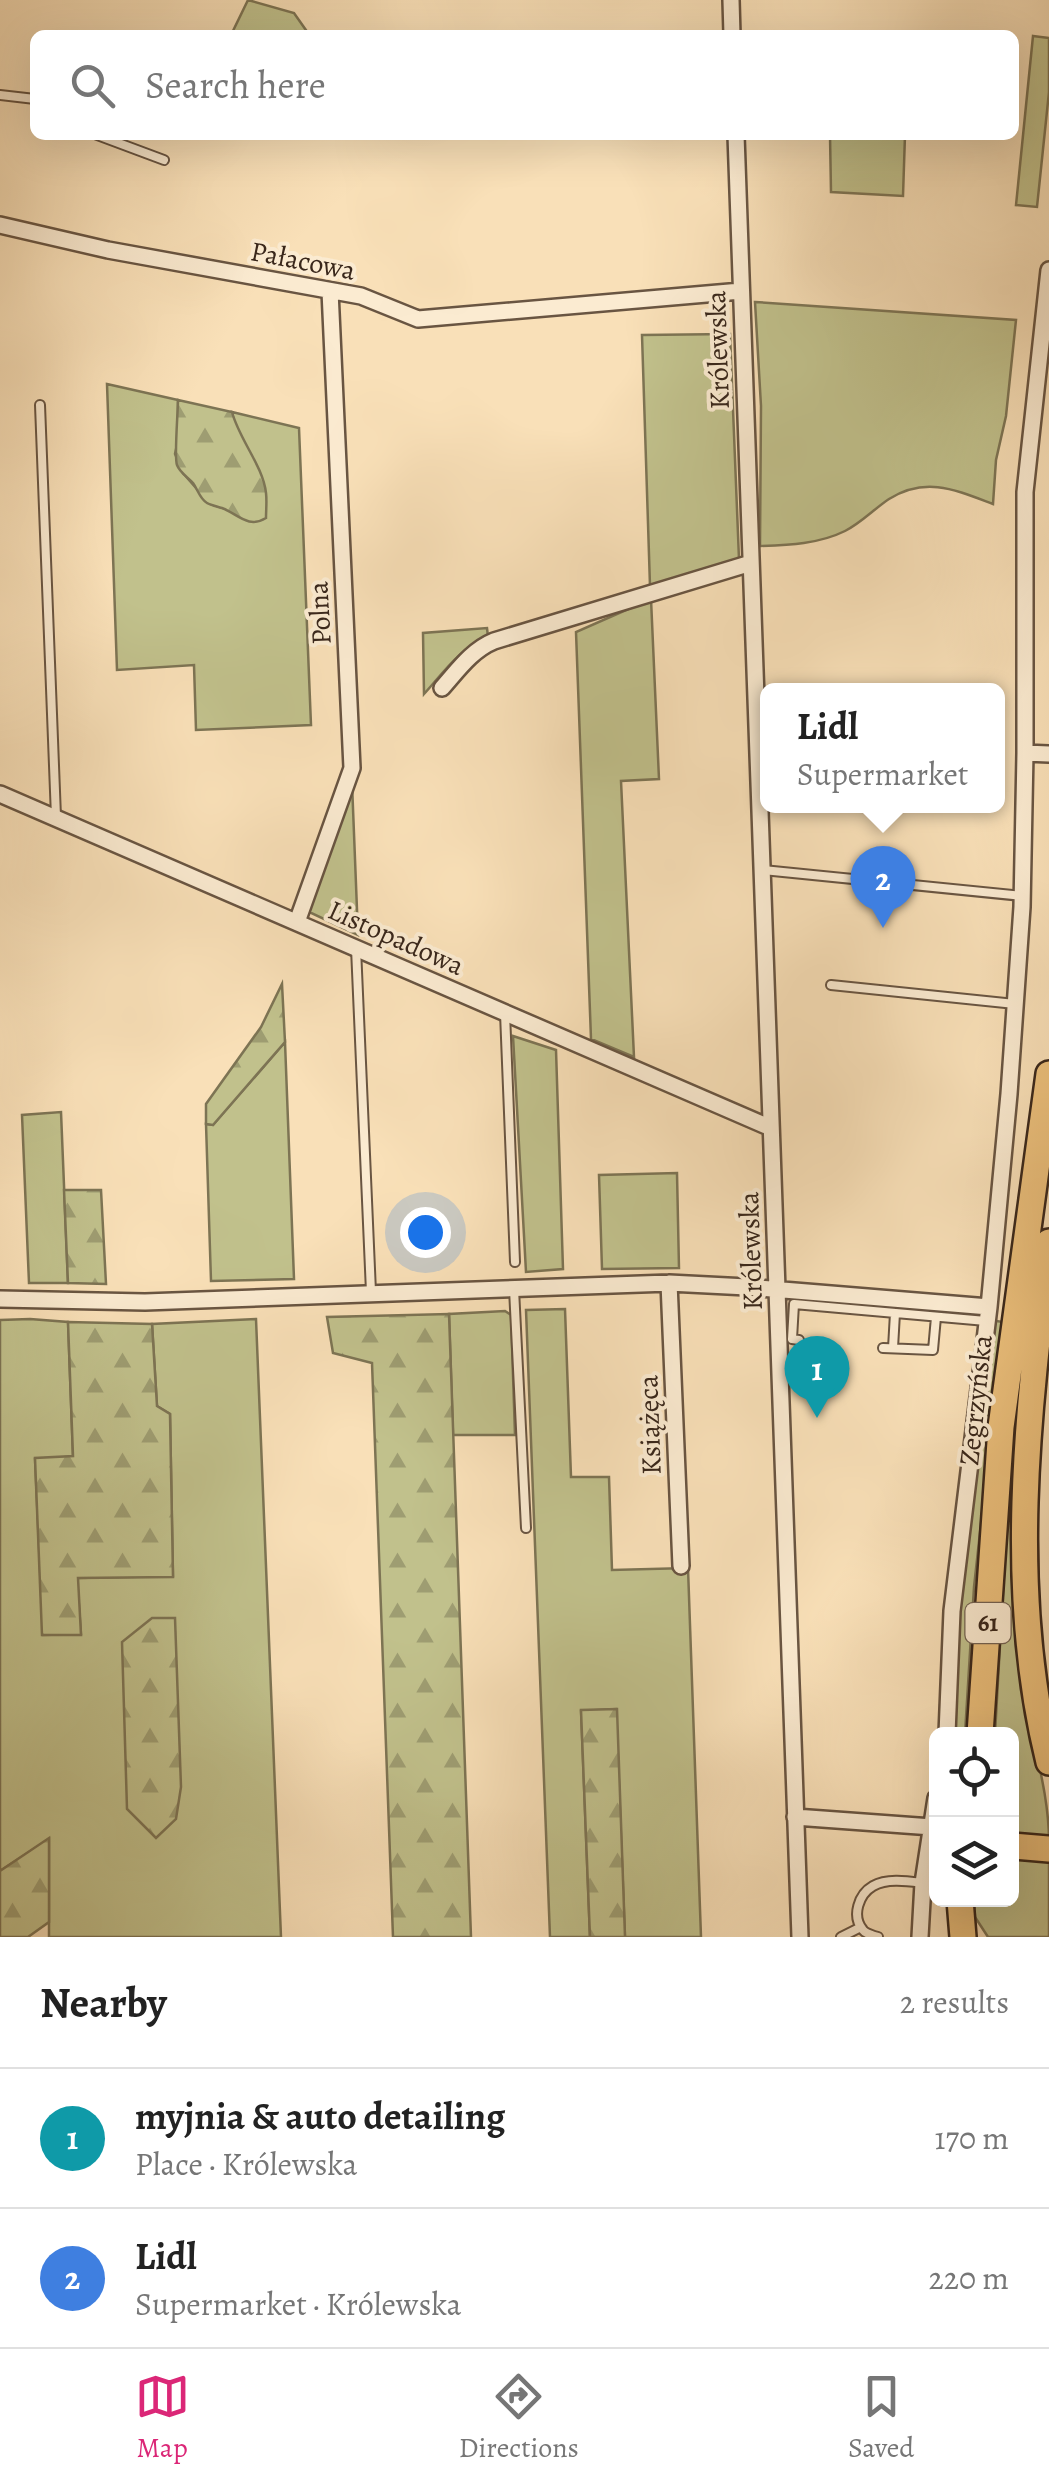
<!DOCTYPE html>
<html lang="en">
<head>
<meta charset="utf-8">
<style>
  :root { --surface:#fff; --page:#f6f6f6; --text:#222; --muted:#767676; --line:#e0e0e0; --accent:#db2777 }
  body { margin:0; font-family:Alegreya,serif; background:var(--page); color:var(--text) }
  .controls { position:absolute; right:30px; bottom:30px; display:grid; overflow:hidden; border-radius:15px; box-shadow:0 10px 40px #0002 }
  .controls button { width:90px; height:90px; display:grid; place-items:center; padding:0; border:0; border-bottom:2px solid var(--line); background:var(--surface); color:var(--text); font:50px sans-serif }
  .you { position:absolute; left:425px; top:1232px; width:35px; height:35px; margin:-25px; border:8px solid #fff; border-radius:50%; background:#1a73e8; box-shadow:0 0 0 15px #1a73e833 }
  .badge { display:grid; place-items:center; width:65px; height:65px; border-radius:50%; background:var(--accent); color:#fff; font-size:32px; font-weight:700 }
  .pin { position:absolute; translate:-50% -82px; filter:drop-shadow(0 2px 5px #0008) }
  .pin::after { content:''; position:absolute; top:52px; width:35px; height:30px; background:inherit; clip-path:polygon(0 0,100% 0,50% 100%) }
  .popup { position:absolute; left:760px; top:683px; width:245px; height:130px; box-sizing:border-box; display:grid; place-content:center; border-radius:15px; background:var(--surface); filter:drop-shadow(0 2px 8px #0005); font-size:32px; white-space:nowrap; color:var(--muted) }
  .popup b { font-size:38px; color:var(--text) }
  .popup::after { content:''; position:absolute; left:50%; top:100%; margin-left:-20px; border:20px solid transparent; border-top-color:var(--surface) }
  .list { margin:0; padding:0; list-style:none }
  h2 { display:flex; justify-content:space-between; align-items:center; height:130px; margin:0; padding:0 40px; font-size:42px }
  h2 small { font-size:32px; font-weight:400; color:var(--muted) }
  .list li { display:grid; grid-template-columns:65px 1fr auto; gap:30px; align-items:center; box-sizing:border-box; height:140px; padding:0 40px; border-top:2px solid var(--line) }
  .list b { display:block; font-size:38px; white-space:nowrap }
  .list p { margin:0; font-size:32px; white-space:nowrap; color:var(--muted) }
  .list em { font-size:32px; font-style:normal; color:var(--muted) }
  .icon { flex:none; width:55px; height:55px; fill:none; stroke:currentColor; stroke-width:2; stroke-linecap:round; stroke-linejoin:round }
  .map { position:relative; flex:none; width:1049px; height:1937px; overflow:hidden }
  .search { position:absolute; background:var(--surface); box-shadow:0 10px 40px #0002; left:30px; right:30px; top:30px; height:110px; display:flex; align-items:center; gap:25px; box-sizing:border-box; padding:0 35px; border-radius:15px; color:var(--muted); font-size:38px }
  .sheet { height:410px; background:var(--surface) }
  nav { display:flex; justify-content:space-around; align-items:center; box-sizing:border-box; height:140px; border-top:2px solid var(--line); background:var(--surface); font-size:28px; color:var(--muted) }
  nav a { display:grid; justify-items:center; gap:5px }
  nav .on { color:var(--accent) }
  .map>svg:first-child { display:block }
  .green { fill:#c1c18c; stroke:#7d7454; stroke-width:2.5 }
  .forest { fill:url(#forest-firs); stroke:#7d7454; stroke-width:2.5 }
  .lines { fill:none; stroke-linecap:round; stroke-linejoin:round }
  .lane-casing { stroke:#695542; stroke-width:12 }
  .street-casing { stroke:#695542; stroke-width:20 }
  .primary-casing { stroke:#39271b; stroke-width:30 }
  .lane { stroke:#fbebd1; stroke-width:8 }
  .street { stroke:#fbebd1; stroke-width:15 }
  .primary { stroke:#ecc07c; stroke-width:25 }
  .labels { text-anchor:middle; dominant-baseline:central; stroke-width:8; stroke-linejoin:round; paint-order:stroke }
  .shield { fill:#fbebd1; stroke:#736252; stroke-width:2.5 }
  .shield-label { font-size:25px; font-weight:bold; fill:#39271b }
  .street-label { font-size:28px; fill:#39271b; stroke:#fbebd1 }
</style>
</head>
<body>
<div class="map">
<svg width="1049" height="1937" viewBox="0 0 1049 1937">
  <defs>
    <pattern id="forest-firs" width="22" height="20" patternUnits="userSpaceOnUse" patternTransform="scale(2.5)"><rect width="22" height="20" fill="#c1c18c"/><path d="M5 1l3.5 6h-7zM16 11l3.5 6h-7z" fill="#9e9d72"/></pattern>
  </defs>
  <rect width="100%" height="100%" fill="#f9e0b8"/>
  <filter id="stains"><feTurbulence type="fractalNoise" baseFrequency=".002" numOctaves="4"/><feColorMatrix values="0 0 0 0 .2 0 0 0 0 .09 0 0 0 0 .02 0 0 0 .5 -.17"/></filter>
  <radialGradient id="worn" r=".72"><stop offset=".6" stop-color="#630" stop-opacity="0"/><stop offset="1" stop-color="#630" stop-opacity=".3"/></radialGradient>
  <path class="green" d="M248 0 294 13 308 33 305 35H231Z
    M1033 36 1049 38V92L1037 207 1016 205Z
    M830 135H905L903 196 831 192Z
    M755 302 1016 320 1006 416 996 460 993 504C956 490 926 476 889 499 874 509 861 523 845 531 819 544 789 545 760 546L761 406Z
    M730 334 739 559 650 586 642 335Z
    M107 384 178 400V440L175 454 183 473 210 504 226 509 260 476 235 427 232 412 299 428 311 725 196 730 194 665 117 670Z
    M651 599 659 779 621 781 634 1057 591 1039 576 632Z
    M487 628 488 637C461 647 443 673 424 694L423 633Z
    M352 783 358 935 309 912V908Z
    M513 1036 556 1050 563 1269 526 1272Z
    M285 1042 294 1279 211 1281 206 1124 213 1125Z
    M61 1112 68 1283H29L22 1115Z
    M1049 1156V1174C1027 1312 1006 1451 1014 1591 1017 1632 1020 1673 1028 1713 1036 1755 1049 1798 1049 1841L1027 1837 1012 1838V1734H995L1013 1415 1026 1302Z
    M677 1173 679 1268 602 1269 599 1175Z
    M565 1309 571 1477H609L612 1570 688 1568 701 1937H625L616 1709 581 1711 590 1937H550L526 1310Z
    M505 1311 511 1315 515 1435H453L449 1314Z
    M30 1319 68 1322 73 1457 35 1459 43 1635 81 1634 77 1578 173 1576 170 1414 157 1406 152 1324 256 1319 281 1937H49V1839L0 1871V1320Z
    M990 1320 1003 1322 974 1587 965 1734H951L960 1570Z
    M1012 1855 1043 1859 1049 1863V1937H988L975 1917 974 1900H1012Z"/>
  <path class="forest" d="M178 400 232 412C239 439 263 466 266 493 267 501 266 510 266 518 248 529 238 514 222 508 219 507 210 505 207 503 200 499 198 490 193 483 188 477 180 473 177 465 174 458 178 412 178 400Z
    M282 984 285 1042 213 1125 206 1124V1104L261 1027Z
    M64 1190H101L106 1284 68 1283Z
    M449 1314 471 1937H393L372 1363 333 1353 327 1317Z
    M68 1322 152 1324 157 1406 170 1414 173 1577 78 1578 81 1635H42L35 1458 73 1456Z
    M152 1618H175L181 1787 176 1819 156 1838 127 1809 122 1642Z
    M617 1709 625 1937H590L581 1710Z
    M49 1838V1922L28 1937H0V1871Z"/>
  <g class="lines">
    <defs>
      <path id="lane" d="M0 95 35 99
        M97 135 164 160
        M40 405 56 817
        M763 870 1022 896
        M356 948 371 1292
        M831 985 1015 1004
        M505 1013 515 1262
        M514 1289 526 1528
        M799 1340 792 1339 794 1304 986 1321
        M883 1348 933 1350 936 1317
        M893 1348 895 1313
        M841 1937 861 1927
        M878 1937C874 1936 865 1933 863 1930 851 1916 859 1894 873 1886 887 1878 907 1881 923 1883"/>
      <path id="street" d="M731 0 732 35
        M736 135 800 1937
        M0 225 108 250 361 296 418 319 741 291
        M442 688C458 670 472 650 494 641L751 563
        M1025 753 1049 754
        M0 794 771 1128
        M297 922 352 768 330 291
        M669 1283 681 1566
        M0 1299 145 1302 669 1283 747 1287 989 1307
        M947 1734 952 1611 989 1307 1009 1094 1022 907 1025 753V492L1049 270
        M795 1817 932 1827
        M920 1937 923 1883 936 1798"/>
      <path id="primary" d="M1049 1242C1027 1412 1007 1593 1049 1762
        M980 1734 1001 1427 1049 1074
        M1012 1846 1049 1849
        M960 1900 963 1937"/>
    </defs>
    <use href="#lane" class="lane-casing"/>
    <use href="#street" class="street-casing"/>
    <use href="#primary" class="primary-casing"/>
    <use href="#lane" class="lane"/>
    <use href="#street" class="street"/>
    <use href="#primary" class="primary"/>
  </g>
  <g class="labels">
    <rect class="shield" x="965.5" y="1603" width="45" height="40" rx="8"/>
    <g class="shield-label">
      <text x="988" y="1623">61</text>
    </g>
    <g class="street-label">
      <text transform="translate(303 261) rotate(11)">Pałacowa</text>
      <text transform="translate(718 350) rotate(-92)">Królewska</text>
      <text transform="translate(320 613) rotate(-93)">Polna</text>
      <text transform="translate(396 938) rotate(24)">Listopadowa</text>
      <text transform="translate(751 1251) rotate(-92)">Królewska</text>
      <text transform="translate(976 1400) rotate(-84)">Zegrzyńska</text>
      <text transform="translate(650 1425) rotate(-92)">Książęca</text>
    </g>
  </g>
  <rect width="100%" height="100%" filter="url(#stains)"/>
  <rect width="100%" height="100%" fill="url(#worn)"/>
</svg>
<div class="controls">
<button><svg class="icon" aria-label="locate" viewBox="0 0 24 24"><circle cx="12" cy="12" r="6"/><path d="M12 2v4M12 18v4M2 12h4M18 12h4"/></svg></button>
<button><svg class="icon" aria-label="layers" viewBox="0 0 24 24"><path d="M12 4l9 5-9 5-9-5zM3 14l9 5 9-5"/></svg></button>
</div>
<div class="you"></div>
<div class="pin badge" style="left:817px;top:1418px;background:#0f9aa8">1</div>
<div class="pin badge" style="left:883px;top:928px;background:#3f7fe0">2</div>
<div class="popup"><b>Lidl</b>Supermarket</div>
<div class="search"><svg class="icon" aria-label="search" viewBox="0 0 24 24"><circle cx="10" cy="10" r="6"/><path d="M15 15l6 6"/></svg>Search here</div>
</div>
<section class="sheet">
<h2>Nearby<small>2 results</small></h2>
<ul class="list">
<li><span class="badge" style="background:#0f9aa8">1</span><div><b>myjnia &amp; auto detailing</b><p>Place · Królewska</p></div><em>170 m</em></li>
<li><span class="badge" style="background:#3f7fe0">2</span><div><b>Lidl</b><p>Supermarket · Królewska</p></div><em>220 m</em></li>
</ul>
</section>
<nav>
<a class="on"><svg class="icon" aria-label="map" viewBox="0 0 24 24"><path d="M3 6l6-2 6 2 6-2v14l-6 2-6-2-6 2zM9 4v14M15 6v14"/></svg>Map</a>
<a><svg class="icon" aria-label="directions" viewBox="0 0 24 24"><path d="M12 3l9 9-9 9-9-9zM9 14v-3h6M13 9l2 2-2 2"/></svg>Directions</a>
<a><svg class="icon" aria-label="saved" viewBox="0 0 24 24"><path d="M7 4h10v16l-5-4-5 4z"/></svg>Saved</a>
</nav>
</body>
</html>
